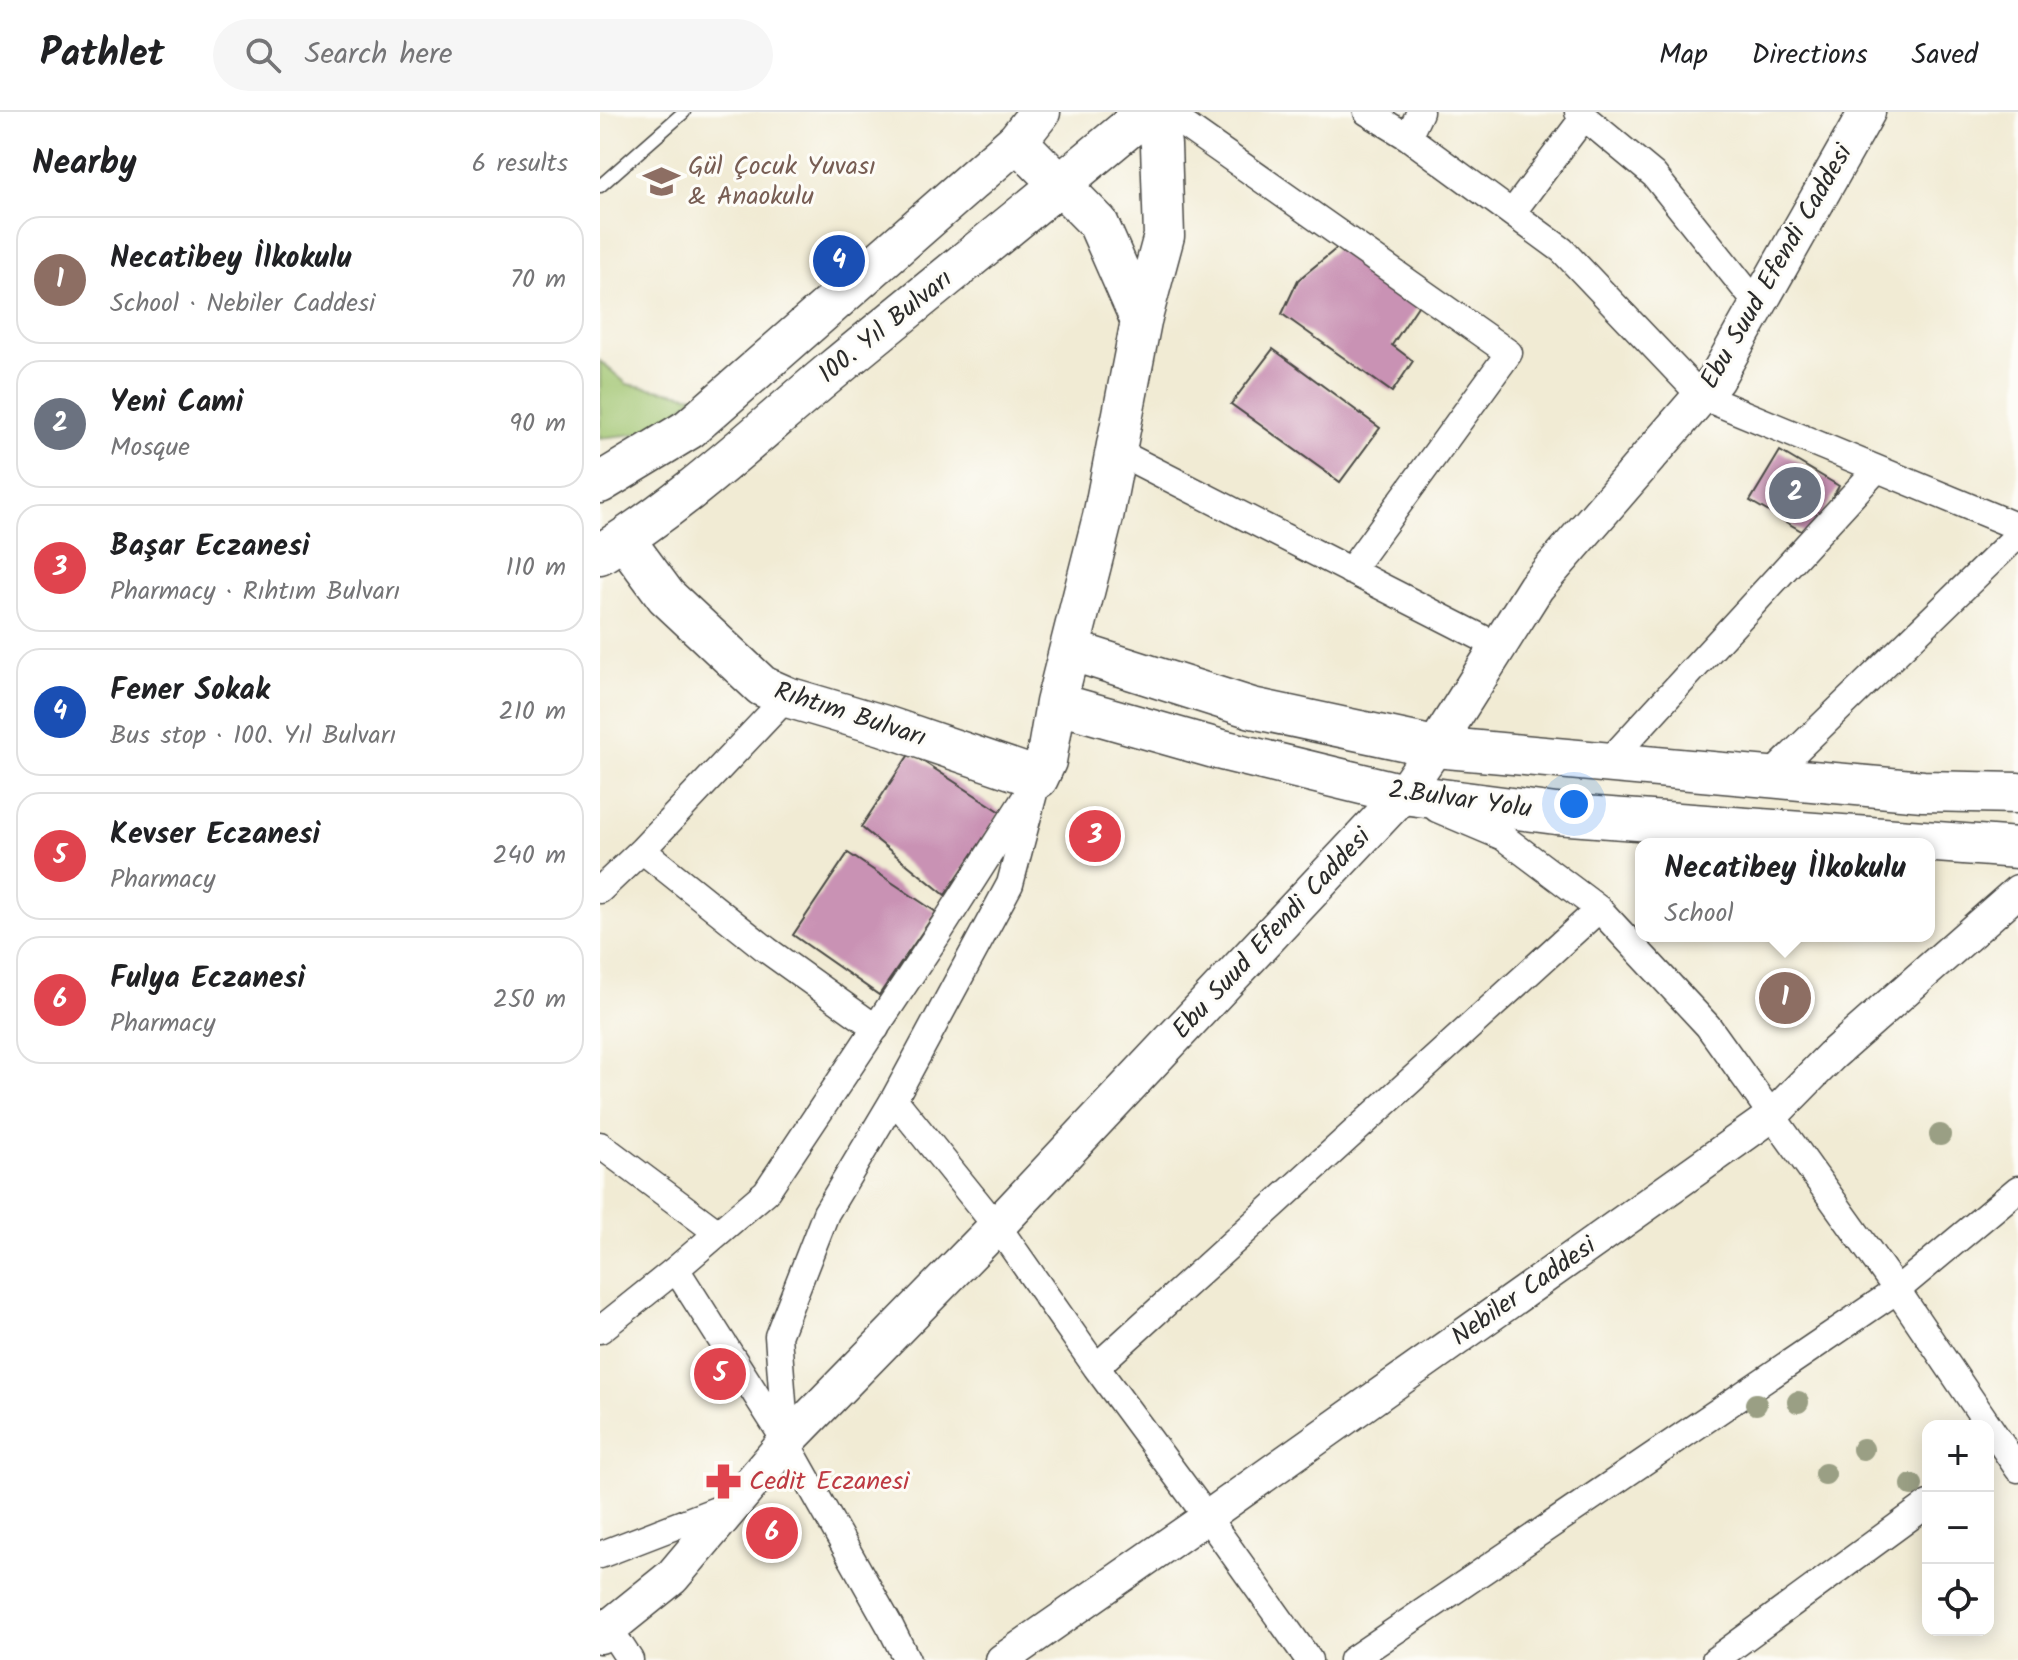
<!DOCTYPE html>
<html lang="en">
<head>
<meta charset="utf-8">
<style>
  :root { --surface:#fff; --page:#f6f6f6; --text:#202124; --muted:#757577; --line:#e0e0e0; --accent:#d93025 }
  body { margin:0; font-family:Kalam,sans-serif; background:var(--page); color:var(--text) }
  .controls { position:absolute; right:24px; bottom:24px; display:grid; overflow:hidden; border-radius:16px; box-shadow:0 4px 20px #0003 }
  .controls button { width:72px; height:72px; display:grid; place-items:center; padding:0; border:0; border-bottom:2px solid var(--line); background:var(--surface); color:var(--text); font:40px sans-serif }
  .you { position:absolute; left:974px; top:692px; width:28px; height:28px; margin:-20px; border:6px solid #fff; border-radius:50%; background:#1a73e8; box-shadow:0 0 0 12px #1a73e833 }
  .badge { display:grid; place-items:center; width:52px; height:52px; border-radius:50%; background:var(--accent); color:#fff; font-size:26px; font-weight:700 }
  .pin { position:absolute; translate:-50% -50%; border:4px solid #fff; box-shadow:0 2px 8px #0006 }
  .popup { position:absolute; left:1035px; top:726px; width:300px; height:104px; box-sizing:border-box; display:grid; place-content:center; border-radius:16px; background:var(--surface); filter:drop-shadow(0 2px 6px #0005); font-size:26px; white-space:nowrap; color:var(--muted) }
  .popup b { font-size:30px; color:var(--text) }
  .popup::after { content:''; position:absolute; left:50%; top:100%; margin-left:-16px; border:16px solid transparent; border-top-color:var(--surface) }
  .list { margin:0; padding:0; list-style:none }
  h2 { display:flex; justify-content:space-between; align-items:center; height:104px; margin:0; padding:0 32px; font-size:34px }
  h2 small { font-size:26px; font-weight:400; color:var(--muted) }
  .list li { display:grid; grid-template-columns:52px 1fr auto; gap:24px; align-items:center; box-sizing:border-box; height:128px; margin:0 16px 16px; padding:0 16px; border:2px solid var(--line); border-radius:24px }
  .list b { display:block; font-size:30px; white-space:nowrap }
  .list p { margin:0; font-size:26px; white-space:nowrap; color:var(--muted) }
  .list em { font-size:26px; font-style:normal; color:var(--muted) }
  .icon { flex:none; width:44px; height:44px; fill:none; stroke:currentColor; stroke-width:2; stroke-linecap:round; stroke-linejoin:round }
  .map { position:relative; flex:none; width:1418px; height:1548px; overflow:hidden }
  header { display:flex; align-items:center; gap:48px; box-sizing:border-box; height:112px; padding:0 40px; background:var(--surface); border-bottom:2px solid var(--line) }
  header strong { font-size:38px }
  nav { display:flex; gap:44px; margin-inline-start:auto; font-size:28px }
  .search { width:560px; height:72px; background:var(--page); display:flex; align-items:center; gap:20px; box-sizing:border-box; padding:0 28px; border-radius:44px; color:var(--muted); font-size:30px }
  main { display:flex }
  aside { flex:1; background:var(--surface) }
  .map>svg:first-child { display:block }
  .green { fill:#9ec36d; stroke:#64774c; stroke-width:2 }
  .building { fill:#c992b4 }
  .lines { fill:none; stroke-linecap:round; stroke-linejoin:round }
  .service-casing { stroke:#494844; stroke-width:15 }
  .minor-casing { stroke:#494844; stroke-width:29 }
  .tertiary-casing { stroke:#494844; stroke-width:35 }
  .secondary-casing { stroke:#494844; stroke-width:39 }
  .primary-casing { stroke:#494844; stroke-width:43 }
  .service { stroke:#fff; stroke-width:12 }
  .minor { stroke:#fff; stroke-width:26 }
  .tertiary { stroke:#fff; stroke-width:32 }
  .secondary { stroke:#fff; stroke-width:36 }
  .primary { stroke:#fff; stroke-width:40 }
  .tree { fill:#9a9f84 }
  .labels { text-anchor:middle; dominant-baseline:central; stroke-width:6; stroke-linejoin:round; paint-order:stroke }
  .education-label { font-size:26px; fill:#785e54; stroke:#fdfcf7; text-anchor:start }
  .street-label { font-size:26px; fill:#2b2b2b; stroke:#fdfcf7 }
  .health-label { font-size:26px; fill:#be3a42; stroke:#fdfcf7; text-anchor:start }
</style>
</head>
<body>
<header>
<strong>Pathlet</strong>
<div class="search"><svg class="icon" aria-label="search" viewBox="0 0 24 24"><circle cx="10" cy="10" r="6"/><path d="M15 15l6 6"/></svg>Search here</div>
<nav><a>Map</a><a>Directions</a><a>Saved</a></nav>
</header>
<main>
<aside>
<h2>Nearby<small>6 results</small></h2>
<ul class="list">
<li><span class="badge" style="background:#8d6e63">1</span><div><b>Necatibey İlkokulu</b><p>School · Nebiler Caddesi</p></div><em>70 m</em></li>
<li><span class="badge" style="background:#6b7280">2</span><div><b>Yeni Cami</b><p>Mosque</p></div><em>90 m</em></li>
<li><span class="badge" style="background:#e0444e">3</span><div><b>Başar Eczanesi</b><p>Pharmacy · Rıhtım Bulvarı</p></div><em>110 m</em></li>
<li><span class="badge" style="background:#1a4fb4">4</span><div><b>Fener Sokak</b><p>Bus stop · 100. Yıl Bulvarı</p></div><em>210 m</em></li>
<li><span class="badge" style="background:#e0444e">5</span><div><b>Kevser Eczanesi</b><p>Pharmacy</p></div><em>240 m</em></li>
<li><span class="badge" style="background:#e0444e">6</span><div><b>Fulya Eczanesi</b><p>Pharmacy</p></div><em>250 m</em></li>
</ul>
</aside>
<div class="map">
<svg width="1418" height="1548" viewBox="0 0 1418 1548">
  <rect width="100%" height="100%" fill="#fdfcf7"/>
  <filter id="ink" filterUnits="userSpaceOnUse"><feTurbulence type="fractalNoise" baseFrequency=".0125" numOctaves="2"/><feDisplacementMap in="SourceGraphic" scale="16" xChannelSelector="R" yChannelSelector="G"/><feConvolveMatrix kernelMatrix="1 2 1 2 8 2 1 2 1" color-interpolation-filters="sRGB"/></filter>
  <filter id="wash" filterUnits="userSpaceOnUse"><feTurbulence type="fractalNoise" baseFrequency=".006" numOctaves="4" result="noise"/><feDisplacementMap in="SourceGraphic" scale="32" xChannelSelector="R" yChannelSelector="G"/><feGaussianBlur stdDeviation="1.8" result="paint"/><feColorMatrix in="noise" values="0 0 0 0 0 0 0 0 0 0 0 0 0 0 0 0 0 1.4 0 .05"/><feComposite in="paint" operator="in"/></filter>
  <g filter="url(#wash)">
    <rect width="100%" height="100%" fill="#f1ebd4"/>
    <path class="green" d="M0 249 27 272 95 284 54 320 0 326Z"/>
    <g id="blocks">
      <path class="building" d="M748 127 826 182 792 233 813 249 792 280 682 202 698 168Z
        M673 237 780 316 740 370 631 292Z
        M1180 339 1239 374 1210 424 1150 389Z
        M310 641 401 700 345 783 261 715Z
        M248 741 336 800 279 883 193 823Z"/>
    </g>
  </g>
  <g filter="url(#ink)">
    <use href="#blocks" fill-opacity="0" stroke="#494844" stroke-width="2"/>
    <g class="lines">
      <defs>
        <path id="service" d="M0 74 84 0"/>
        <path id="minor" d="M566 0 909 241 750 459
          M767 0 808 25 962 138 1101 284 1418 415
          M978 0 1054 63 1158 193
          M808 25 820 0
          M912 101 984 5
          M516 339 898 534
          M1008 650 1277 357
          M1169 665 1418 423
          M837 697 903 725 999 797 1108 914 1297 1178 1418 1357
          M42 738 167 838 276 916
          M0 778 42 738 187 585
          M294 987 405 1125 496 1255 607 1405 709 1548
          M0 1033 118 1121
          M76 1157 186 1330 291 1516 307 1548
          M0 1218 76 1157 166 1080 338 822 425 686
          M496 1255 999 797
          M186 1330 178 1224 226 1101 294 987 410 772 438 666
          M0 1443 132 1392
          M9 1516 30 1548
          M752 1548 1297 1178 1418 1077
          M1115 1548 1328 1392"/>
        <path id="tertiary" d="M402 1548 607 1405 1173 1003 1232 943 1418 779"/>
        <path id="secondary" d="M0 1523 72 1465 186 1330 396 1115 803 682 835 635 936 475 1116 267 1267 0"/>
        <path id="primary" d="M417 29 498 111 541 209
          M0 371 89 317 417 29 440 0
          M24 427 66 484 162 574 187 585 282 613 438 666 446 649 456 591 503 405 541 209 564 124 561 33 556 0
          M0 442C85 390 157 321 233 258 337 172 443 88 547 0
          M470 538 652 596 835 635 1323 679 1418 681
          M456 591 618 637 803 682 956 702 1418 736"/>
      </defs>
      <use href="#service" class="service-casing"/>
      <use href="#minor" class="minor-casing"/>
      <use href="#tertiary" class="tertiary-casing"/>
      <use href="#secondary" class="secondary-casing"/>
      <use href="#primary" class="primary-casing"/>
      <use href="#service" class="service"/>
      <use href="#minor" class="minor"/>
      <use href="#tertiary" class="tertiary"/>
      <use href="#secondary" class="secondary"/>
      <use href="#primary" class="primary"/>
    </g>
    <g class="tree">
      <circle cx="1340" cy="1023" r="11"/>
      <circle cx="1198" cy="1290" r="11"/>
      <circle cx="1156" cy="1292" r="11"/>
      <circle cx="1263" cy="1337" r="11"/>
      <circle cx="1225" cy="1362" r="11"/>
      <circle cx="1312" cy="1373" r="11"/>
    </g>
  </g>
  <defs>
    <symbol id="school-bare" viewBox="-9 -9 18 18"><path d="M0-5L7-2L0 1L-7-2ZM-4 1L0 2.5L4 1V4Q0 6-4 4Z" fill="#8d6e63" stroke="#fdfcf7" stroke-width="2.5" paint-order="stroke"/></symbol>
    <symbol id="pharmacy-bare" viewBox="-9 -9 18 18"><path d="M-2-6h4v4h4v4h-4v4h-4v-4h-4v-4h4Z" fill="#e0444e" stroke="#fdfcf7" stroke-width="2.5" paint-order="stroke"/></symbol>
  </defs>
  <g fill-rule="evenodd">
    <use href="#school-bare" x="36" y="44" width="51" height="51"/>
    <use href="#pharmacy-bare" x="98" y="1344" width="51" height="51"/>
  </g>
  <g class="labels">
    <g class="education-label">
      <text x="88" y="55">Gül Çocuk Yuvası<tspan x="88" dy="30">&amp; Anaokulu</tspan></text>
    </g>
    <g class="street-label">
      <text transform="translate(1177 155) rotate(-60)">Ebu Suud Efendi Caddesi</text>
      <text transform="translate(286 215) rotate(-39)">100. Yıl Bulvarı</text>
      <text transform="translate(250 603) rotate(18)">Rıhtım Bulvarı</text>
      <text transform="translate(860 688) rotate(8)">2.Bulvar Yolu</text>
      <text transform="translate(672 822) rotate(-47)">Ebu Suud Efendi Caddesi</text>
      <text transform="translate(924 1180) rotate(-35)">Nebiler Caddesi</text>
    </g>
    <g class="health-label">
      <text x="149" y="1370">Cedit Eczanesi</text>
    </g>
  </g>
</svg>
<div class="controls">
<button>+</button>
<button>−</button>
<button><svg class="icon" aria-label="locate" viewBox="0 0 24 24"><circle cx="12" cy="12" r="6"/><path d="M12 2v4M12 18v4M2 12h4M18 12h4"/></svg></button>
</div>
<div class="you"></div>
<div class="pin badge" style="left:1185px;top:886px;background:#8d6e63">1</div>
<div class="popup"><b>Necatibey İlkokulu</b>School</div>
<div class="pin badge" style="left:1195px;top:381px;background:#6b7280">2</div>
<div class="pin badge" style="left:495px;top:724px;background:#e0444e">3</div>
<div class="pin badge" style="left:239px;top:149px;background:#1a4fb4">4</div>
<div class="pin badge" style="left:120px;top:1262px;background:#e0444e">5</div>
<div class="pin badge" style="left:172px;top:1421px;background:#e0444e">6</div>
</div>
</main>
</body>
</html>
